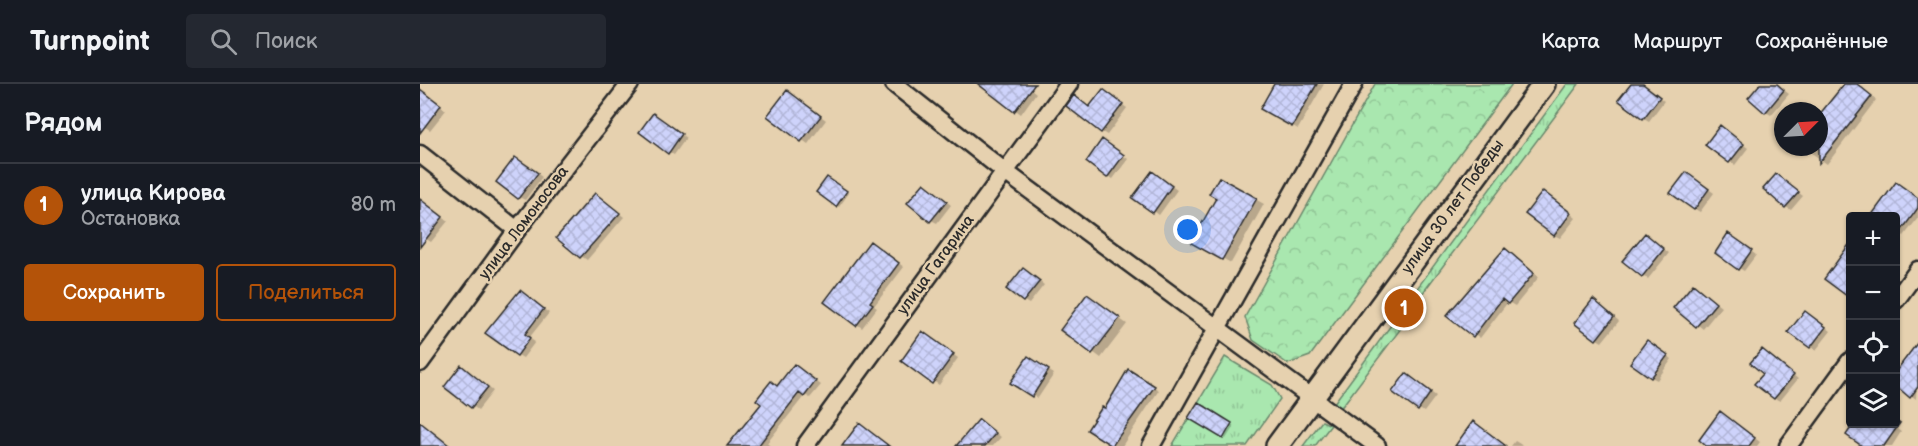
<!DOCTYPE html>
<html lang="ru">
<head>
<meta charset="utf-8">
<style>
  :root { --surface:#171b24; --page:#242831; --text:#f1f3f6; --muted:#9ea1a6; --line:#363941; --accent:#b45309 }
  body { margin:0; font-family:"Balsamiq Sans",sans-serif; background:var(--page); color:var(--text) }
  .controls { position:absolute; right:18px; bottom:18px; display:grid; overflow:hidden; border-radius:6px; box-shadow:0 2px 4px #0004 }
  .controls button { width:54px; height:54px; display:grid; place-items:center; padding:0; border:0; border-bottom:2px solid var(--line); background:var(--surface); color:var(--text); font:30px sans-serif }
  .compass { position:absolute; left:1354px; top:18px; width:54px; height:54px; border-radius:50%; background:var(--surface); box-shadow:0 2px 4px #0004; rotate:66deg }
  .you { position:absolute; left:768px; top:146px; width:21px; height:21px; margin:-15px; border:4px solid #fff; border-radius:50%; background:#1a73e8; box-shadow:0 0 0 9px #1a73e833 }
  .badge { display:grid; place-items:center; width:39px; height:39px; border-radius:50%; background:var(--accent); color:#fff; font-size:20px; font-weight:700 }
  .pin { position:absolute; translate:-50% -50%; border:3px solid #fff; box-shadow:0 2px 6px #0006 }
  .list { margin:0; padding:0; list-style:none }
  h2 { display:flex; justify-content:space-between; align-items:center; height:78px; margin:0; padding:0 24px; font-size:26px }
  h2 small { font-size:20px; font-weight:400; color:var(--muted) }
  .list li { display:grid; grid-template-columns:39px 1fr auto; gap:18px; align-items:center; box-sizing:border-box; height:84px; padding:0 24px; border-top:2px solid var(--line) }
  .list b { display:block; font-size:22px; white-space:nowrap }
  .list p { margin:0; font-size:20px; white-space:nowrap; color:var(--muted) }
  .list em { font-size:20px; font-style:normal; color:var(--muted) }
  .actions { display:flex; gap:12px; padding:18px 24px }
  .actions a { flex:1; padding:14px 0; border:2px solid var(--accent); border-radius:6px; text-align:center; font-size:21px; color:var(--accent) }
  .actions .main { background:var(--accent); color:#fff }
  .icon { flex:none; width:33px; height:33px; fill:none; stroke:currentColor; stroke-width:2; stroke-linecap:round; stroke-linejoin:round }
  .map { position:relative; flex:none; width:1498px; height:362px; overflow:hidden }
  header { display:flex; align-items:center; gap:36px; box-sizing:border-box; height:84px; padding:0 30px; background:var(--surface); border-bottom:2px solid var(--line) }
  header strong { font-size:28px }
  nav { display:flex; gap:33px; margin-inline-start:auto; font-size:21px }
  .search { width:420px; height:54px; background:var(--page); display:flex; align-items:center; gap:15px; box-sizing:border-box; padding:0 21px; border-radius:6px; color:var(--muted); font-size:22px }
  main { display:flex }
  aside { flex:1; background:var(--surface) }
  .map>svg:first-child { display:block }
  .grass { fill:url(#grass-tufts); stroke:#6a896d; stroke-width:1.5 }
  .park { fill:url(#park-crowns); stroke:#6a896d; stroke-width:1.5 }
  .shadow { fill:#0003 }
  .building { fill:url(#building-cross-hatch); stroke:#2b2b2b; stroke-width:1.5 }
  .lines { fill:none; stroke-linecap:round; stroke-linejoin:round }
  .minor-casing { stroke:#2b2b2b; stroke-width:21 }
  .tertiary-casing { stroke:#2b2b2b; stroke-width:26 }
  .minor { stroke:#e6d1af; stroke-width:16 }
  .tertiary { stroke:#e6d1af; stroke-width:21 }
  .labels { text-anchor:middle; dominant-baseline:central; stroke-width:5; stroke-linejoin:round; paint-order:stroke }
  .street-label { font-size:16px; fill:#2b2b2b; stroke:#e6d1af }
</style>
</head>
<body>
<header>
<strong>Turnpoint</strong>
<div class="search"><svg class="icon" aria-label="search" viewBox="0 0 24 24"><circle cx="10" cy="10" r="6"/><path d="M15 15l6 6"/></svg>Поиск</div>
<nav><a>Карта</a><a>Маршрут</a><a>Сохранённые</a></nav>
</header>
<main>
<aside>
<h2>Рядом<small></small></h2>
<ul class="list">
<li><span class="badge">1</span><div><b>улица Кирова</b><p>Остановка</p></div><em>80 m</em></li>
</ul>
<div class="actions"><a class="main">Сохранить</a><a>Поделиться</a></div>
</aside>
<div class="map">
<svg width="1498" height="362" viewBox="0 0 1498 362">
  <defs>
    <pattern id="grass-tufts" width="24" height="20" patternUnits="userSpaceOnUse" patternTransform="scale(1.5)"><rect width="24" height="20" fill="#a9e7af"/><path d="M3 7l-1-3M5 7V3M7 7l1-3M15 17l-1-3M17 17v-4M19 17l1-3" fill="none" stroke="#92c697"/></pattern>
    <pattern id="park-crowns" width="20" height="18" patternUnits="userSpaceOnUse" patternTransform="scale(1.5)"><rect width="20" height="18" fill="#a9e7af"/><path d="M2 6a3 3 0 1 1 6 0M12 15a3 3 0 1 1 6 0" fill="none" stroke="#92c697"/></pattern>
    <pattern id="building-cross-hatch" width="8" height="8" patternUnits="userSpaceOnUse" patternTransform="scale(1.5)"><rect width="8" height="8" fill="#ced3fb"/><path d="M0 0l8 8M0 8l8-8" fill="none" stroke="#b1b5d7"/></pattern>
  </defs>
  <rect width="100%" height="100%" fill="#e6d1af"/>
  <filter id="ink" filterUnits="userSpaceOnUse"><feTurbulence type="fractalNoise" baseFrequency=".0167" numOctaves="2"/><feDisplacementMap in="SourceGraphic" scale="12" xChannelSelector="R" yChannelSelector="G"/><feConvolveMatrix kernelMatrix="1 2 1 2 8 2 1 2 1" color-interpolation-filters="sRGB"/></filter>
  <g filter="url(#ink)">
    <path class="grass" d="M1147 0H1159L996 218 990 214Z
      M977 233 985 239 920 325 914 319Z
      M805 273 852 301 860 315 827 362H752Z
      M902 337 911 341 895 362H883Z"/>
    <path class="park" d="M955 0H1092L890 272 868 280 833 256 825 233Z"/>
    <path class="shadow" d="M569 0H605L616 9 601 30 566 4Z
      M874 0H904L878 45 842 24Z
      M1213 0H1222L1244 17 1229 37 1224 34Z
      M1342 0H1356L1369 10 1351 31 1346 28Z
      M1426 0H1436L1456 16 1407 80 1383 63H1399Z
      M0 7 26 26 10 46 0 40Z
      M684 7 707 24 687 51 682 48 670 24Z
      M373 11 406 36 388 60 349 32Z
      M238 34 266 54 254 71 249 68Z
      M1305 47 1328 64 1315 81 1310 78Z
      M688 60 708 75 693 95 688 92Z
      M101 78 122 93 105 116 99 113Z
      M737 92 757 106 739 131 734 127Z
      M1357 92 1383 112 1371 126 1366 123Z
      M1272 93 1294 109 1280 128 1275 125Z
      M408 94 429 109 419 123 398 108Z
      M799 95 844 120 811 179 773 158 798 114Z
      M1482 103 1498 115V134L1484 152 1476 146V132L1454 130Z
      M510 104 531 121 517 139 511 136Z
      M1129 112 1156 134 1140 154 1134 151Z
      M181 114 204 133 167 176 161 172Z
      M0 117 28 137 11 158 0 151Z
      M1230 154 1249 169 1228 195 1223 191Z
      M1314 154 1336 171 1324 187 1319 184Z
      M456 163 484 183 454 222 457 224 442 244 406 217Z
      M1090 170 1119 193 1095 222 1088 218 1060 254 1028 231Z
      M609 189 624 201 609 220 604 217Z
      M1273 201 1301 223 1283 245 1255 223Z
      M105 211 129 229 109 254 115 258 103 274 98 271Z
      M668 212 707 240 681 274 642 245Z
      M1178 220 1199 237 1182 258 1177 255Z
      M1391 232 1411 247 1396 266 1371 248Z
      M508 252 538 274 519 301 483 276Z
      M1233 261 1252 275 1237 296 1231 293Z
      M1342 266 1378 295 1360 317 1354 314 1345 290Z
      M1490 270 1498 275 1496 315 1476 300V289Z
      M608 274 634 290 618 314 592 298Z
      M380 285 401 301 390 314 385 311 347 359 350 362H309L358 303Z
      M47 286 73 307 58 326 26 303Z
      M709 288 739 306 702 362H695L669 346 686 326Z
      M992 294 1016 312 1004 328 999 325Z
      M778 320 814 342 806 355 770 333Z
      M1306 332 1340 358 1337 362H1289Z
      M565 340 581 353 573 362H540Z
      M1470 340 1481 348 1472 362H1445Z
      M1095 357 1100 360 1102 362H1091Z"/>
    <path class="building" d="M558 0H615L594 28Z
      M854 0H897L872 43 840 25Z
      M1211 0H1223L1240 13 1223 35 1198 16Z
      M1340 0H1357L1364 6 1345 29 1328 14Z
      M1424 0H1437L1452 12 1399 79V31Z
      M0 5 21 21 0 49Z
      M683 5 703 20 681 49 646 22 654 11 669 23Z
      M367 6 401 32 381 58 347 32Z
      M233 29 262 50 248 70 219 48Z
      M1300 41 1324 60 1309 79 1285 61Z
      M682 55 704 71 687 94 666 78Z
      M95 73 118 89 98 115 76 98Z
      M732 87 752 102 733 129 712 114Z
      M1266 88 1289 105 1274 126 1250 109Z
      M1356 90 1379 108 1365 124 1343 105Z
      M407 93 427 107 416 123 396 108Z
      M799 93 837 114 802 176 771 159 796 114 789 110Z
      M1476 98 1498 114V124L1476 154V132H1451Z
      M504 99 527 117 510 138 487 119Z
      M1123 107 1151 129 1134 152 1105 130Z
      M175 109 200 129 160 174 136 154Z
      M0 115 23 133 0 163Z
      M1225 149 1244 165 1222 193 1202 177Z
      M1308 149 1332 166 1318 186 1295 169Z
      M450 157 479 179 450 218 453 220 436 242 404 218Z
      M1431 158V215L1404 195Z
      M1085 164 1114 189 1088 220 1082 215 1053 253 1026 232Z
      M603 184 620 197 603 218 586 205Z
      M1273 200 1296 219 1276 243 1253 224Z
      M100 206 124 225 105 250 110 254 97 272 65 249Z
      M667 210 700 234 672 270 640 246Z
      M1173 215 1194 233 1176 256 1154 239Z
      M1385 227 1406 243 1390 264 1368 248Z
      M502 247 534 270 512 300 481 277Z
      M1227 256 1248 271 1231 294 1210 279Z
      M1498 258V303L1490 314 1476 302V287Z
      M1342 265 1374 291 1354 315 1334 300 1343 290 1330 279Z
      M608 272 629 286 612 313 590 299Z
      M374 280 396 297 384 313 379 309 338 362H307L341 320 336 316 351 297 357 302Z
      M41 281 68 303 51 324 24 303Z
      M708 285 735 302 692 362 667 346 682 323 685 324Z
      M986 289 1011 308 998 327 972 308Z
      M778 318 812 339 803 355 768 334Z
      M1300 327 1335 354 1329 362H1286L1279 356Z
      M559 335 576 349 565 362H536Z
      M1053 337 1086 362H1035Z
      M0 338 30 362H0Z
      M439 339 469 362H422Z
      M1434 339H1480L1464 362H1442L1426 351Z"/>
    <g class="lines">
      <defs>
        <path id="minor" d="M474 0 584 87 957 362
          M0 70 97 146
          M1476 216 1498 186
          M0 279 97 146 210 0
          M385 362 649 0
          M731 362 934 0
          M1368 362 1430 277"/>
        <path id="tertiary" d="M857 362 1124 0"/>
      </defs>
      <use href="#minor" class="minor-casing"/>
      <use href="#tertiary" class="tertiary-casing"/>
      <use href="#minor" class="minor"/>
      <use href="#tertiary" class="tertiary"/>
    </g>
  </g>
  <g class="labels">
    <g class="street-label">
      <text transform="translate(1033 123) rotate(-54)">улица 30 лет Победы</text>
      <text transform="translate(104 139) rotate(-53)">улица Ломоносова</text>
      <text transform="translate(516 181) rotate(-54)">улица Гагарина</text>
    </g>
  </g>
</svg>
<div class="controls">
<button>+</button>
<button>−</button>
<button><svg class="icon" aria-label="locate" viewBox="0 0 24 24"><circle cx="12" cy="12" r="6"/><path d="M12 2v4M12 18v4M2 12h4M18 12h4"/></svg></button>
<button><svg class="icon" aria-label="layers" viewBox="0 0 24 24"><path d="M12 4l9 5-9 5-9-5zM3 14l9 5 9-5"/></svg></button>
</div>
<svg class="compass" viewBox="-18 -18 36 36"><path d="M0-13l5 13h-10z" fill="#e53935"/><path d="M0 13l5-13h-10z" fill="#9ea1a6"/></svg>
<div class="you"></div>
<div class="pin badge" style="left:984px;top:224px">1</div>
</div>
</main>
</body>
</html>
